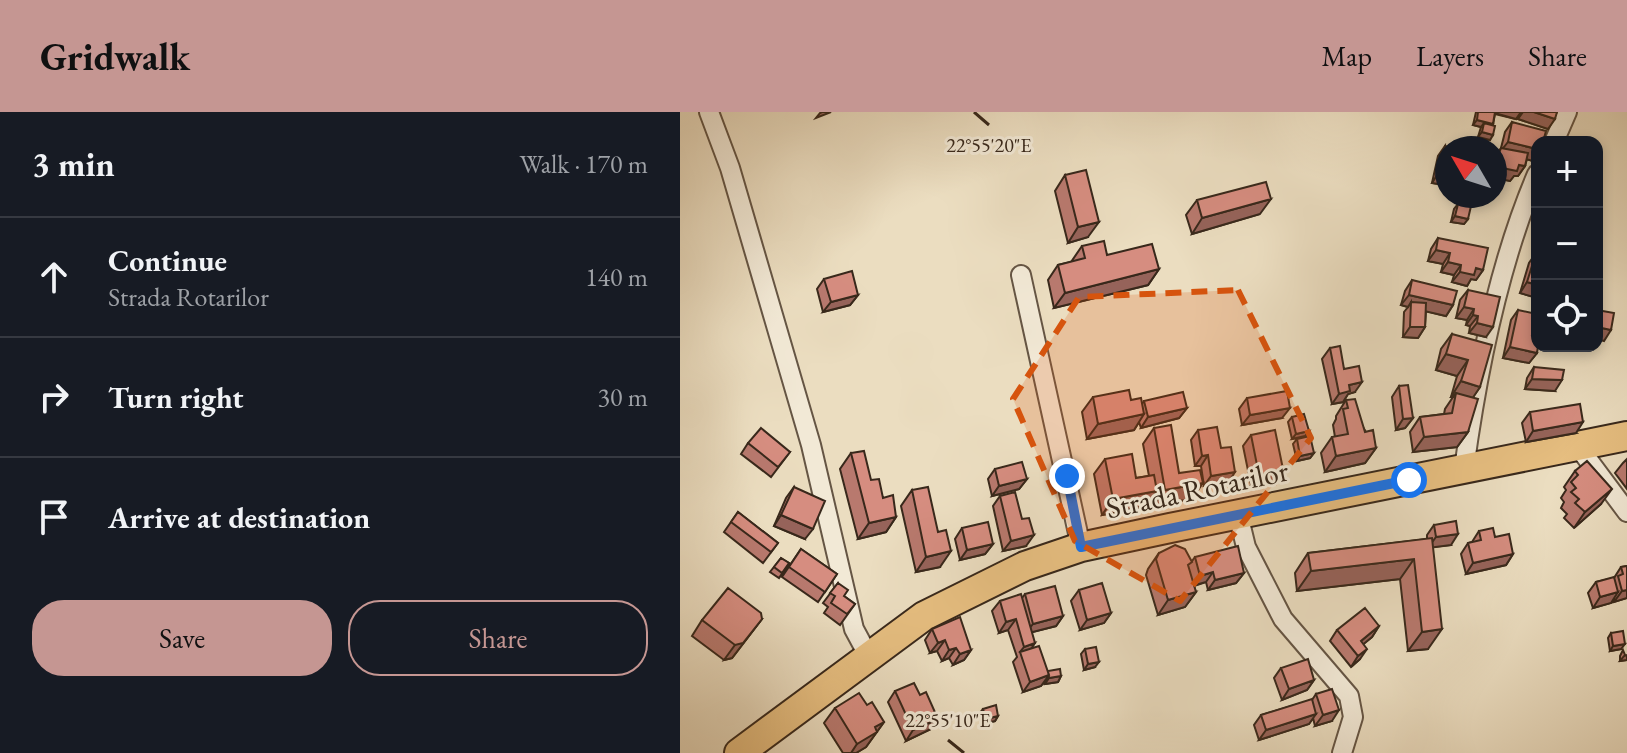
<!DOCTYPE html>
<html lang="en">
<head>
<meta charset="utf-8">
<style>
  :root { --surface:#171b24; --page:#242831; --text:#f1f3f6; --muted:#9ea1a6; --line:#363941; --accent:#c59692 }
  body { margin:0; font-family:"EB Garamond",serif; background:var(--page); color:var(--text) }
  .controls { position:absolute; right:24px; top:24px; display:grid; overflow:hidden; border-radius:16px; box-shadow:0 4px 12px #0003 }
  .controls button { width:72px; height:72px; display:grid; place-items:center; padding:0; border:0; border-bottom:2px solid var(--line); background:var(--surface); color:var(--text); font:40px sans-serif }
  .compass { position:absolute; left:755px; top:24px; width:72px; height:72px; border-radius:50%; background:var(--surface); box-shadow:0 4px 12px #0003; rotate:309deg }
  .stop { position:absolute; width:24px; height:24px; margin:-18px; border:6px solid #1a73e8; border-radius:50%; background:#fff }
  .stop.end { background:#1a73e8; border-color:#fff; box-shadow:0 2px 8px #0008 }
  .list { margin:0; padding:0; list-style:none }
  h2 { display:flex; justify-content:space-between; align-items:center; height:104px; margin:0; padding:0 32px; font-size:34px }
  h2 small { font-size:26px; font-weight:400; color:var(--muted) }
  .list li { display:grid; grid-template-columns:52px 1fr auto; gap:24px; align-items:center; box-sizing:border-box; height:120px; padding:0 32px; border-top:2px solid var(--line) }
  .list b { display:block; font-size:30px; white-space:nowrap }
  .list p { margin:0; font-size:26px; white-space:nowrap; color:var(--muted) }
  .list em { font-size:26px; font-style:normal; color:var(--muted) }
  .actions { display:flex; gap:16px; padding:24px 32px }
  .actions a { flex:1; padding:18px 0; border:2px solid var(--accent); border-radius:32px; text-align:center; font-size:28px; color:var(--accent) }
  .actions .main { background:var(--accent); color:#111 }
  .icon { flex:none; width:44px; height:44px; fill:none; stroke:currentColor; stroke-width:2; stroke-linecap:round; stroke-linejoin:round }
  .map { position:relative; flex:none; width:947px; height:641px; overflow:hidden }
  header { display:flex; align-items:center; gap:48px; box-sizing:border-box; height:112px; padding:0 40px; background:var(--accent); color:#111 }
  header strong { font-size:38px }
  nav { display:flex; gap:44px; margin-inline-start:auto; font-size:28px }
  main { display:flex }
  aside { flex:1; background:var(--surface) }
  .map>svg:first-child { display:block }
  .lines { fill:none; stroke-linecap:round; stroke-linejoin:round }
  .street-casing { stroke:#655544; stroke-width:22 }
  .primary-casing { stroke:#38281b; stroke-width:32 }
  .street { stroke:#f2e9d6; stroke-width:18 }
  .primary { stroke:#e6be80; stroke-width:28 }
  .wall { fill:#b8796e; stroke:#38281b; stroke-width:2 }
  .shaded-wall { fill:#96635a; stroke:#38281b; stroke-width:2 }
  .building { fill:#d68d80; stroke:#38281b; stroke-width:2 }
  .route { stroke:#1a73e8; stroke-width:10 }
  .marked { fill:#d6540e; fill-opacity:0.2; stroke:#d6540e; stroke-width:6; stroke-dasharray:16 10; stroke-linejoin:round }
  .ticks { fill:none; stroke:#38281b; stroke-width:3 }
  .labels { text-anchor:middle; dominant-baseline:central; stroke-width:6; stroke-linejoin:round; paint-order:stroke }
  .street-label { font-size:30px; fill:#38281b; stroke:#f2e9d6 }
  .ticks-label { font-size:20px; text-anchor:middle; fill:#38281b; stroke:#f2e9d6; stroke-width:6; stroke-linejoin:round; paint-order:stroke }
</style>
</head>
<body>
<header>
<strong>Gridwalk</strong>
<nav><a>Map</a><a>Layers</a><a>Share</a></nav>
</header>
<main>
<aside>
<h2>3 min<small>Walk · 170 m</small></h2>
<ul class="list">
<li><svg class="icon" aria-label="ahead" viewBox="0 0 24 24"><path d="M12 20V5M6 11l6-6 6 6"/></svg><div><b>Continue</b><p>Strada Rotarilor</p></div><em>140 m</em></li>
<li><svg class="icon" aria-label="right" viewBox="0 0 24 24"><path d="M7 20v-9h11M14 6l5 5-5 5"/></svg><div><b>Turn right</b></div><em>30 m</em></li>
<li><svg class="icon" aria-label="arrive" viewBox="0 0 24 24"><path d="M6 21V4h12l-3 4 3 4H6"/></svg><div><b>Arrive at destination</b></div></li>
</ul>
<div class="actions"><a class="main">Save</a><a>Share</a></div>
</aside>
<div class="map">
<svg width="947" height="641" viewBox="0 0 947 641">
  <rect width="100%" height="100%" fill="#ebddc0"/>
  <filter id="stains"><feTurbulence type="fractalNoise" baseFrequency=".0025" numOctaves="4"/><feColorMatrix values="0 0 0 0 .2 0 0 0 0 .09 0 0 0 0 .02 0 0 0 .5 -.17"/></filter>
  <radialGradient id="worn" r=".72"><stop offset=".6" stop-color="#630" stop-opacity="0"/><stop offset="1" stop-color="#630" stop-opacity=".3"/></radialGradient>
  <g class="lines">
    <defs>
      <path id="street" d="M29 0 50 56 131 333 174 517 188 543
        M874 30 887 0
        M341 163 401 435
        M897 333 947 400
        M784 357C797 261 819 151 857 62
        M558 402 566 435 603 507 669 584 673 605 662 641"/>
      <path id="primary" d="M59 641 244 504 345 454 401 435 490 416 947 324"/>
    </defs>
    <use href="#street" class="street-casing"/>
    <use href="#primary" class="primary-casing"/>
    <use href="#street" class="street"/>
    <use href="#primary" class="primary"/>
  </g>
  <path class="wall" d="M796 0H877L868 17 838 7 839 2 836 7 815 2 810 28 798 25 801 15 793 13Z
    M832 10 857 30V44L853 49 847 47 845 54 838 64H834L830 69 815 66V45L821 36 825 20Z
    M765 34 764 73 752 71 758 44Z
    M385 63 408 125 388 131 375 79Z
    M517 88 580 102 512 122 506 103Z
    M778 92 788 107 784 112 771 110 774 97Z
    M758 126 803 158 796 168 791 167 787 174 772 170 774 163 761 160 763 152 748 149 751 137Z
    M402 134 427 143 479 157 468 173 374 196 368 168 378 153 391 150Z
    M856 141H857V186L840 181 849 151Z
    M144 167 178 183 170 193 143 200 137 177Z
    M732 168 773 193 766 204 746 199 745 215 738 226 723 225 724 200 728 195 721 193 725 179Z
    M788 178 806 225 789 221 790 214 786 213 787 208 776 206 780 188Z
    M838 198 853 223 857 241 849 251 823 246 831 208Z
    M772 222 800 275 793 285 788 320 777 335 733 340 730 320 740 305 764 302 765 297 773 285H771L777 264 756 258 761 237Z
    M650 236 664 257 675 280 668 282 663 290 652 292 642 247Z
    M854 255 875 279 845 277 847 266Z
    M719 274 733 306 725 316 716 318 712 285Z
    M413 285 451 288 462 292 464 289 507 296 499 306 461 316 459 310 454 318 407 327 402 300Z
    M567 286 602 306 562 313 559 297Z
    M666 288 696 336 685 351 645 360 641 341 652 325H655L653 313 656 307V304Z
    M850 300 896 321 846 330 842 311Z
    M612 305 629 319 625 324 612 327 608 310Z
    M474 316 512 387 474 393 473 386 466 394 422 403 414 362 425 347 456 366 469 364 463 332Z
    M518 318 548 371 524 374 521 354H515L511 328Z
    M571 323 603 357 596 368 571 373 563 334Z
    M617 327 634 341 630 346 617 349 613 332Z
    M68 331 110 340 91 365 61 342Z
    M171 341 216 405 206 420 178 427 160 357Z
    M947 347V377L935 361 943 351Z
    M315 357 347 367 339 377 312 384 308 367Z
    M895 359 921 392 894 416 884 406 887 402 881 396 884 390 881 386 886 378 884 375Z
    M114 375 125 427 94 414 106 386Z
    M232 378 260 455 236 460 221 394Z
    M320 384 346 434 323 439 313 394Z
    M58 400 98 431 83 451 44 420Z
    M754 413 771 433 753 435 748 537 728 539 720 467 617 479 615 461 628 441 747 427V423Z
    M282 416 313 432 305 442 280 448 275 427Z
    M799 419 815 425 833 442 826 453 786 462 781 442 788 431 792 430Z
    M121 437 157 462 138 490 102 465Z
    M479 441 512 449 515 445 564 461 556 471 528 478 526 470 514 474 516 480 505 495 478 503 466 463 468 457Z
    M101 446 109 451 99 466 90 460Z
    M947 454V486L934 490V487L931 491 913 496 908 481 916 470 934 466 941 455Z
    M158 471 164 484 175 492 160 513 144 501 148 495 143 491Z
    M399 478 431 501 424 511 400 518 391 489Z
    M345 482 383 504 376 514 352 520V536L367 560 381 564 378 570 365 572V569L361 574 343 580 333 550 337 545 328 518 319 521 312 499 320 489 342 486Z
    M82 507 52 546 44 548 12 524 22 508Z
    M699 514 692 525 683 532 680 547 671 555 650 529 657 518Z
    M252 517 291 538 284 548 273 553 269 546 262 549 257 539 250 541 245 528Z
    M931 521 941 537 930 539 928 526Z
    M405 537 415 555 404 558 401 542Z
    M943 538 947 548 940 549V544Z
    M601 556 634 568 627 578 602 588 594 566Z
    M215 579 240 583 258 607 251 617 226 629 208 590Z
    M636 582 652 609 635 614 633 606 629 612 579 628 574 613 581 603 632 588Z
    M187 593 204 610 186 635 176 641H163L144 611 155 596Z
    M303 597 318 604 315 609 302 612 299 602Z"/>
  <path class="shaded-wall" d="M142 0H151L136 6 140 1Z
    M811 0H841L836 7Z
    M843 0H854L875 7 868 17 838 7Z
    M797 8 813 12 810 17 804 11 801 15 793 13Z
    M802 20 813 23 810 28 798 25Z
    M828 30 857 37V44L853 49 820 40Z
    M816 48 823 50 816 60 815 50Z
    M839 53 845 54 838 64H834L830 69 815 66 822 56Z
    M759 60 767 62V69L764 73 752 71Z
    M591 87 580 102 512 122 522 106Z
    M775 104 788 107 784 112 771 110Z
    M419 110 408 125 388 131 398 115Z
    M756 138 770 141 763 152 748 149Z
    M768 150 781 153 774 163 761 160Z
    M796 156 803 158 796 168 791 167 787 174 772 170 780 160Z
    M479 157 468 173 374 196 385 181Z
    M847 170 857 173V186L840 181Z
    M178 183 170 193 143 200 151 190Z
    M729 183 773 193 766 204 731 196V190L728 195 721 193Z
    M784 195 794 197 787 208 776 206Z
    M793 203 798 204 790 214 786 213Z
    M797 211 813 215 806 225 789 221Z
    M854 211 857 212V216L853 223 847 222Z
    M730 215H745L738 226 723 225Z
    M917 215 931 218 924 229 917 227Z
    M830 235 857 241 849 251 823 246Z
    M766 242 788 248 777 264 756 258Z
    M852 267 882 268 875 279 845 277Z
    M781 269 800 275 790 290 776 281 773 285H771Z
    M682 270 675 280 668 282 663 290 652 292 659 282 669 273Z
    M507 296 499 306 461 316 468 305Z
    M610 296 602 306 562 313 570 303Z
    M464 302 454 318 407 327 418 312Z
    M733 306 725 316 716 318 723 307Z
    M903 310 896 321 846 330 853 319Z
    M629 319 625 324 612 327 616 322Z
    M788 320 777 335 733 340 744 325Z
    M696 336 685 351 645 360 656 344Z
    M634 341 630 346 617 349 620 344Z
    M528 343 521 354H515L522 344Z
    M603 357 596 368 571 373 579 363Z
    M555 360 548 371 524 374 531 364Z
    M347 367 339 377 312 384 319 374Z
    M523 371 512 387 474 393 485 378Z
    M932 377 921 392 894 416 905 400Z
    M477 379 466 394 422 403 433 387Z
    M101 403 133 417 125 427 94 414Z
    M216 405 206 420 178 427 189 411Z
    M778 422 771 433 748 436 756 425Z
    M354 423 346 434 323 439 331 429Z
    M313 432 305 442 280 448 287 438Z
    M271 439 260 455 236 460 246 445Z
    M833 442 826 453 786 462 793 451Z
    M734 447 720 467 617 479 631 459Z
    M533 460 526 470 512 474 520 464Z
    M564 461 556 471 528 478 535 468Z
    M947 478V486L934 490 942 479Z
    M516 480 505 495 478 503 488 488Z
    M938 480 931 491 913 496 920 485Z
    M431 501 424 511 400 518 407 508Z
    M383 504 376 514 345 522 353 512Z
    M82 507 52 546 44 548 55 533Z
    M336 507 328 518 319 521 326 510Z
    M699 514 692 525 674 540 681 529Z
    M762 517 748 537 728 539 742 520Z
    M265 528 257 539 250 541 258 531Z
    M355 531 348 542 340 540 344 535Z
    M945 532 941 537 930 539 933 534Z
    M276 536 269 546 262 549 269 538Z
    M687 537 680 547 671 555 678 544Z
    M291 538 284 548 273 553 280 542Z
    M947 543V548L940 549 944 544Z
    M419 550 415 555 404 558 408 552Z
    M369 563 361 574 343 580 350 570Z
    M381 564 378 570 365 572 369 566Z
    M634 568 627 578 602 588 609 577Z
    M659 598 652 609 635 614 643 603Z
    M636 602 629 612 579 628 586 618Z
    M318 604 315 609 302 612 306 607Z
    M258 607 251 617 226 629 233 618Z
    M204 610 186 635 176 641H171L177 632 195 615Z"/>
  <path class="building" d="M798 0H815L813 12 797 8Z
    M854 0H877L875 7Z
    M832 10 866 19 863 30H857V37L828 30Z
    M804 11 815 14 813 23 802 20Z
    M803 27 802 36H787V28Z
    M765 34 775 36H767V62L759 60Z
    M821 36 848 41 845 54 839 53 837 59 822 56 823 50 816 48Z
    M406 58 419 110 398 115 385 63Z
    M586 70 591 87 522 106 517 88Z
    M778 92 791 94 788 107 775 104Z
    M758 126 808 136 803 158 796 156 794 163 780 160 781 153 768 150 770 141 756 138Z
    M424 129 427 143 472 132 479 157 385 181 378 153 405 146 402 134Z
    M856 141H857V173L847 170Z
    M172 159 178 183 151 190 144 167Z
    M732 168 777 179 773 193 729 183Z
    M788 178 820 185 813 215 797 211 798 204 793 203 794 197 784 195Z
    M731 190 746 191 745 215H730Z
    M838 198 857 202V212L854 211 852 223 857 224V234H858L857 241 830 235Z
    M917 198 934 201 931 218 917 215Z
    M772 222 812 233 800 275 781 269 788 248 766 242Z
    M660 234 664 257 679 254 682 270 669 273 670 279 659 282 650 236Z
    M854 255 884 258 882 268 852 267Z
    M728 273 733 306 723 307 719 274Z
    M449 278 451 288 461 286 464 302 418 312 413 285Z
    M607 279 610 296 570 303 567 286Z
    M503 280 507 296 468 305 464 289Z
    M776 281 798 287 788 320 744 325 740 305 772 301Z
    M675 287 685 320 693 318 696 336 656 344 652 325 668 322 663 297 668 296 666 288Z
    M900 292 903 310 853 319 850 300Z
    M624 302 629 319 616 322 612 305Z
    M491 313 499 361 520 358 523 371 485 378 474 316Z
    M537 315 541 336 551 335 555 360 531 364 528 343 522 344 518 318Z
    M81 316 110 340 98 355 68 331Z
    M595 318 603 357 579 363 571 323Z
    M630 324 634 341 620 344 617 327Z
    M184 339 191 368 199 367 203 386 213 383 216 405 189 411 171 341Z
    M452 342 456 366 474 363 477 379 433 387 425 347Z
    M907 349 932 377 905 400 895 391 899 387 891 380 896 376 891 370 898 363 895 359Z
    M342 350 347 367 319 374 315 357Z
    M114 375 145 389 133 417 101 403Z
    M248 375 258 420 266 418 271 439 246 445 232 378Z
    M335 380 342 407 349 406 354 423 331 429 320 384Z
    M58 400 98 431 91 440 51 410Z
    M776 409 778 422 756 425 754 413Z
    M308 410 313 432 287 438 282 416Z
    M813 416 815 425 829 422 833 442 793 451 788 431 801 428 799 419Z
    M752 426 762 517 742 520 734 447 631 459 628 441Z
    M495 433 505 437 512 450 508 453 516 480 488 488 476 447 479 441Z
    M558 434 564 461 535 468 533 460 520 464 515 445Z
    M121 437 157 462 145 480 109 455Z
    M101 446 109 451 102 461 94 455Z
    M947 454V478L942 479 938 464 943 462 941 455Z
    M934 465 938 480 920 485 916 470Z
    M158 471 168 478 164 484 175 492 167 502 151 491 155 484 150 481Z
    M422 471 431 501 407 508 399 478Z
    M375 474 383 504 353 512 345 482Z
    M48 476 81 501 82 507 63 531 55 533 22 508Z
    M341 482 355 531 344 535 336 507 326 510 320 489Z
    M685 496 699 514 681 529 687 537 678 544 657 518Z
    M280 505 291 538 280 542 276 536 269 538 265 528 258 531 252 517Z
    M943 519 945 532 933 534 931 521Z
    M359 534 369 563 350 570 340 540Z
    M416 535 419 550 408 552 405 537Z
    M628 547 634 568 609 577 601 556Z
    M380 557 381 564 369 566 368 559Z
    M234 571 240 583 246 580 258 607 233 618 215 579Z
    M652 577 659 598 643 603 636 582Z
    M179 581 187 593 192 590 204 610 195 615 197 620 177 632 155 596Z
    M632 587 636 602 586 618 581 603Z
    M316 593 318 604 306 607 303 597Z"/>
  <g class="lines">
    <path class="route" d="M387 364 401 435 729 368"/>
  </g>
  <path class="marked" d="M558 178 631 326 500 489 395 429 333 287 399 185Z"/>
  <path class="ticks" d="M294 0 309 13M268 628 284 641"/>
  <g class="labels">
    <g class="street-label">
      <text transform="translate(517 377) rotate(-12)">Strada Rotarilor</text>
    </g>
  </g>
  <g class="ticks-label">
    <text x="309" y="40">22°55'20"E</text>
    <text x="268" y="615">22°55'10"E</text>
  </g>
  <rect width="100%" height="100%" filter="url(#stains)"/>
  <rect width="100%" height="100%" fill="url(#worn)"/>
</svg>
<div class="controls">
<button>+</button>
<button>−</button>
<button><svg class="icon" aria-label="locate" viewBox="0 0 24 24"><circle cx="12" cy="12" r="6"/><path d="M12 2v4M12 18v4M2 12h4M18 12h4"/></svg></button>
</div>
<svg class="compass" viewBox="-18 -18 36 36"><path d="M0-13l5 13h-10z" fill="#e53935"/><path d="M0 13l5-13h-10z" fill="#9ea1a6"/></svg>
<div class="stop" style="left:729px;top:368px"></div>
<div class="stop end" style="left:387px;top:364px"></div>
</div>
</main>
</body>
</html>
